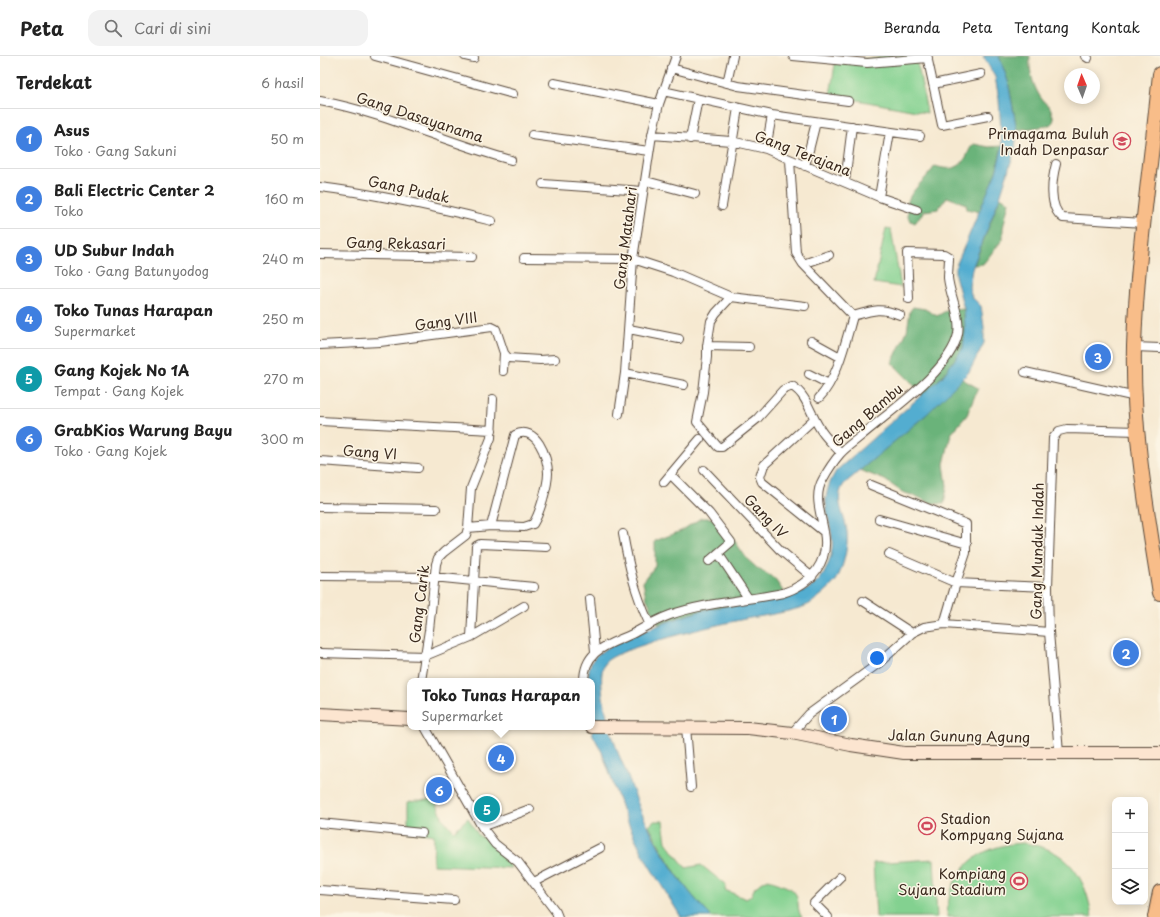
<!DOCTYPE html>
<html lang="id">
<head>
<meta charset="utf-8">
<style>
  :root { --surface:#fff; --page:#f2f2f2; --text:#222; --muted:#767676; --line:#e0e0e0; --accent:#d1495b }
  body { margin:0; font-family:"Playpen Sans",sans-serif; background:var(--page); color:var(--text) }
  .controls { position:absolute; right:12px; bottom:12px; display:grid; overflow:hidden; border-radius:8px; box-shadow:0 2px 10px #0003 }
  .controls button { width:36px; height:36px; display:grid; place-items:center; padding:0; border:0; border-bottom:1px solid var(--line); background:var(--surface); color:var(--text); font:20px sans-serif }
  .compass { position:absolute; left:744px; top:12px; width:36px; height:36px; border-radius:50%; background:var(--surface); box-shadow:0 2px 10px #0003; rotate:358deg }
  .you { position:absolute; left:557px; top:602px; width:14px; height:14px; margin:-10px; border:3px solid #fff; border-radius:50%; background:#1a73e8; box-shadow:0 0 0 6px #1a73e833 }
  .badge { display:grid; place-items:center; width:26px; height:26px; border-radius:50%; background:var(--accent); color:#fff; font-size:13px; font-weight:700 }
  .pin { position:absolute; translate:-50% -50%; border:2px solid #fff; box-shadow:0 1px 4px #0006 }
  .popup { position:absolute; left:87px; top:622px; width:188px; height:52px; box-sizing:border-box; display:grid; place-content:center; border-radius:8px; background:var(--surface); filter:drop-shadow(0 1px 3px #0005); font-size:13px; white-space:nowrap; color:var(--muted) }
  .popup b { font-size:15px; color:var(--text) }
  .popup::after { content:''; position:absolute; left:50%; top:100%; margin-left:-8px; border:8px solid transparent; border-top-color:var(--surface) }
  .list { margin:0; padding:0; list-style:none }
  h2 { display:flex; justify-content:space-between; align-items:center; height:52px; margin:0; padding:0 16px; font-size:17px }
  h2 small { font-size:13px; font-weight:400; color:var(--muted) }
  .list li { display:grid; grid-template-columns:26px 1fr auto; gap:12px; align-items:center; box-sizing:border-box; height:60px; padding:0 16px; border-top:1px solid var(--line) }
  .list b { display:block; font-size:15px; white-space:nowrap }
  .list p { margin:0; font-size:13px; white-space:nowrap; color:var(--muted) }
  .list em { font-size:13px; font-style:normal; color:var(--muted) }
  .icon { flex:none; width:22px; height:22px; fill:none; stroke:currentColor; stroke-width:2; stroke-linecap:round; stroke-linejoin:round }
  .map { position:relative; flex:none; width:840px; height:861px; overflow:hidden }
  header { display:flex; align-items:center; gap:24px; box-sizing:border-box; height:56px; padding:0 20px; background:var(--surface); border-bottom:1px solid var(--line) }
  header strong { font-size:19px }
  nav { display:flex; gap:22px; margin-inline-start:auto; font-size:14px }
  .search { width:280px; height:36px; background:var(--page); display:flex; align-items:center; gap:10px; box-sizing:border-box; padding:0 14px; border-radius:12px; color:var(--muted); font-size:15px }
  main { display:flex }
  aside { flex:1; background:var(--surface) }
  .map>svg:first-child { display:block }
  .green { fill:#83d190; stroke:#5f7e57 }
  .forest { fill:#6ab37a; stroke:#526e4c }
  .water { fill:#52add0; stroke:#466c77 }
  .lines { fill:none; stroke-linecap:round; stroke-linejoin:round }
  .minor-casing { stroke:#574739; stroke-width:10 }
  .secondary-casing { stroke:#574739; stroke-width:14 }
  .trunk-casing { stroke:#574739; stroke-width:16 }
  .minor { stroke:#fff; stroke-width:8 }
  .secondary { stroke:#fce5d0; stroke-width:12 }
  .trunk { stroke:#f8bd89; stroke-width:14 }
  .labels { text-anchor:middle; dominant-baseline:central; stroke-width:3; stroke-linejoin:round; paint-order:stroke }
  .street-label { font-size:14px; fill:#3b2a1e; stroke:#fcf5e5 }
  .poi-label { font-size:14px; fill:#3b2a1e; stroke:#fcf5e5; text-anchor:end }
</style>
</head>
<body>
<header>
<strong>Peta</strong>
<div class="search"><svg class="icon" aria-label="search" viewBox="0 0 24 24"><circle cx="10" cy="10" r="6"/><path d="M15 15l6 6"/></svg>Cari di sini</div>
<nav><a>Beranda</a><a>Peta</a><a>Tentang</a><a>Kontak</a></nav>
</header>
<main>
<aside>
<h2>Terdekat<small>6 hasil</small></h2>
<ul class="list">
<li><span class="badge" style="background:#3f7fe0">1</span><div><b>Asus</b><p>Toko · Gang Sakuni</p></div><em>50 m</em></li>
<li><span class="badge" style="background:#3f7fe0">2</span><div><b>Bali Electric Center 2</b><p>Toko</p></div><em>160 m</em></li>
<li><span class="badge" style="background:#3f7fe0">3</span><div><b>UD Subur Indah</b><p>Toko · Gang Batunyodog</p></div><em>240 m</em></li>
<li><span class="badge" style="background:#3f7fe0">4</span><div><b>Toko Tunas Harapan</b><p>Supermarket</p></div><em>250 m</em></li>
<li><span class="badge" style="background:#0f9aa8">5</span><div><b>Gang Kojek No 1A</b><p>Tempat · Gang Kojek</p></div><em>270 m</em></li>
<li><span class="badge" style="background:#3f7fe0">6</span><div><b>GrabKios Warung Bayu</b><p>Toko · Gang Kojek</p></div><em>300 m</em></li>
</ul>
</aside>
<div class="map">
<svg width="840" height="861" viewBox="0 0 840 861">
  <rect width="100%" height="100%" fill="#fcf5e5"/>
  <filter id="ink" filterUnits="userSpaceOnUse"><feTurbulence type="fractalNoise" baseFrequency=".025" numOctaves="2"/><feDisplacementMap in="SourceGraphic" scale="8" xChannelSelector="R" yChannelSelector="G"/><feConvolveMatrix kernelMatrix="1 2 1 2 8 2 1 2 1" color-interpolation-filters="sRGB"/></filter>
  <filter id="wash" filterUnits="userSpaceOnUse"><feTurbulence type="fractalNoise" baseFrequency=".012" numOctaves="4" result="noise"/><feDisplacementMap in="SourceGraphic" scale="16" xChannelSelector="R" yChannelSelector="G"/><feGaussianBlur stdDeviation="0.9" result="paint"/><feColorMatrix in="noise" values="0 0 0 0 0 0 0 0 0 0 0 0 0 0 0 0 0 1.4 0 .05"/><feComposite in="paint" operator="in"/></filter>
  <g filter="url(#wash)">
    <rect width="100%" height="100%" fill="#f6e9d1"/>
    <path class="green" d="M564 0H594L599 14 607 57 510 39 516 2 554 3Z
      M566 172 571 173 581 231 554 227Z
      M115 743 123 763 134 775 148 762 159 780 175 786 191 812 113 809 114 779 88 775V746Z
      M334 765H343L346 786 366 812 381 809 406 829 405 834 426 843 431 840 435 831 448 823C455 827 470 830 475 837 480 844 476 854 482 861H392C364 834 347 804 329 770Z
      M703 787C747 792 766 820 772 861H627C628 814 658 789 703 787Z
      M614 803 617 861H556L553 807Z"/>
    <path class="forest" d="M679 0H710C708 16 716 42 730 51L734 63 732 68C720 72 709 72 697 74L688 25Z
      M654 88 669 91 682 90 676 116 660 156 647 153 646 148 627 141 618 153 604 155 595 167 591 165 588 161C588 156 587 150 588 145 591 134 608 121 615 110 625 113 637 115 644 104 649 98 648 93 654 88Z
      M680 141 689 146 683 172V183L663 208 654 209Z
      M593 251 605 253 617 260 626 255 644 253C644 263 646 274 645 284 643 301 615 328 602 339L592 327 572 307 587 275 590 255Z
      M642 323 658 332 647 359 631 378 624 408 627 430 624 448 610 447 598 441 582 436 565 424 540 414 607 358Z
      M381 462H391L403 468 427 503 437 512 454 522 467 541 385 553 338 568 326 541 323 526 335 510V485L361 475Z"/>
    <path class="water" d="M663 0H679L688 25 697 74 695 93 680 141 652 213 649 231 652 241 661 250 664 271V287L649 316 607 358 524 428C514 443 523 455 526 470 530 486 524 509 517 523 512 531 499 541 491 547 482 554 443 560 430 562 408 566 293 592 285 607 274 624 292 681 299 699 307 717 313 735 320 753 336 790 363 833 392 861H361L327 806 314 780 302 753 282 696 272 677V625H268C268 617 269 609 274 602 286 587 364 559 384 554 416 546 461 549 488 533 497 528 503 521 507 511 518 486 509 474 506 449 505 437 510 425 516 415L622 321 643 292 645 275 644 253 635 219V212L676 116 682 92 679 43 675 21Z"/>
  </g>
  <g filter="url(#ink)">
    <g class="lines">
      <defs>
        <path id="minor" d="M55 0 193 38
          M145 0 154 2
          M473 0 547 7 608 2
          M607 0 622 69 668 60
          M765 0 768 2
          M351 12 418 30 528 45
          M234 27 339 48
          M407 27 413 0
          M613 28 661 18
          M343 35 452 59 600 80
          M0 45C66 57 127 87 191 104
          M212 79 329 95
          M332 79 411 85 446 93 559 141 597 154
          M370 83 378 43
          M446 93 452 59
          M470 104 476 197 483 208 533 260C553 254 560 251 580 259
          M736 108C732 123 728 152 743 162L824 167
          M485 110 496 66
          M326 125 375 138
          M525 126 532 70
          M223 128 323 135
          M0 131C58 138 115 151 172 165
          M559 141 570 76
          M402 150 418 52
          M0 198 152 201
          M204 202 313 203 353 216 411 241 396 257 391 265 387 290V301L383 336 377 366 398 391H402L437 363 463 334 472 330C487 339 490 357 499 371 504 381 513 388 521 397
          M483 208 509 199
          M411 241 485 250
          M309 273 359 283
          M491 285 520 301
          M0 289 60 286 172 271 176 273 184 297 188 302 220 304 235 303
          M387 290 429 291
          M814 291 840 292
          M183 315 184 297
          M705 316 816 341
          M305 317 364 329
          M489 318 509 328
          M499 342C517 324 526 284 533 260
          M299 358 305 317 313 203 332 79 339 48 356 0
          M494 363 444 409 440 421 442 426 504 476
          M0 365 172 374
          M0 405 98 412
          M384 414 460 494 492 521
          M351 419 389 457 411 486 389 505
          M344 426 380 383
          M551 429 646 468V497L636 527 728 531
          M0 451 116 453
          M559 463 647 488
          M148 472 171 470 204 471 213 468C220 457 228 429 228 417 228 401 216 368 195 379L171 470
          M303 478C309 511 315 537 329 567
          M398 497 428 542
          M569 498 636 527 624 568
          M0 520 113 521 214 531
          M270 543 275 595
          M543 545 592 577
          M151 581 156 490 160 488 226 491
          M0 597 105 600 151 581 204 550
          M101 625 109 574 116 508 118 502 124 496 146 479 148 472 151 432 171 382 173 343
          M264 625C264 593 289 589 312 578 325 571 336 564 350 559 386 546 426 545 463 537 491 528 510 506 504 476 501 457 493 440 503 423 508 414 514 405 520 398 526 391 534 386 541 380 569 356 630 315 638 278 641 260 630 240 628 222 628 215 629 208 629 201L624 198 587 197 589 243
          M105 671 162 771 175 788 198 806 236 856 238 861
          M366 671 371 731
          M472 677 489 658 559 607 592 577 604 571 624 568 729 576
          M739 697 729 576 728 531 733 382 739 375 747 373 818 375
          M0 767 102 777
          M162 771 210 753
          M214 826 280 792
          M0 834 134 844
          M508 861 494 847 520 821"/>
        <path id="secondary" d="M0 658 90 663
          M272 671 428 672 472 677 531 689 584 697H840"/>
        <path id="trunk" d="M840 18C831 109 817 199 814 290 812 372 827 455 840 537
          M835 861 840 836"/>
      </defs>
      <use href="#minor" class="minor-casing"/>
      <use href="#secondary" class="secondary-casing"/>
      <use href="#trunk" class="trunk-casing"/>
      <use href="#minor" class="minor"/>
      <use href="#secondary" class="secondary"/>
      <use href="#trunk" class="trunk"/>
    </g>
  </g>
  <defs>
    <symbol id="school-ring" viewBox="-11 -11 22 22"><circle r="9.5" fill="#fcf5e5" stroke="#d1495b" stroke-width="1.5"/><path d="M0-5L7-2L0 1L-7-2ZM-4 1L0 2.5L4 1V4Q0 6-4 4Z" fill="#d1495b"/></symbol>
    <symbol id="stadium-ring" viewBox="-11 -11 22 22"><circle r="9.5" fill="#fcf5e5" stroke="#d1495b" stroke-width="1.5"/><path d="M0-5a6.5 5 0 1 0 0 10a6.5 5 0 1 0 0-10ZM-3.5-1.8h7v3.6h-7Z" fill="#d1495b"/></symbol>
  </defs>
  <g fill-rule="evenodd">
    <use href="#school-ring" x="792" y="75" width="20" height="20"/>
    <use href="#stadium-ring" x="597" y="760" width="20" height="20"/>
    <use href="#stadium-ring" x="689" y="815" width="20" height="20"/>
  </g>
  <g class="labels">
    <g class="street-label">
      <text transform="translate(100 61) rotate(18)">Gang Dasayanama</text>
      <text transform="translate(483 97) rotate(21)">Gang Terajana</text>
      <text transform="translate(89 133) rotate(12)">Gang Pudak</text>
      <text transform="translate(305 182) rotate(-83)">Gang Matahari</text>
      <text transform="translate(76 187) rotate(1)">Gang Rekasari</text>
      <text transform="translate(126 265) rotate(-8)">Gang VIII</text>
      <text transform="translate(547 359) rotate(-41)">Gang Bambu</text>
      <text transform="translate(50 396) rotate(4)">Gang VI</text>
      <text transform="translate(446 460) rotate(46)">Gang IV</text>
      <text transform="translate(717 495) rotate(-89)">Gang Munduk Indah</text>
      <text transform="translate(99 548) rotate(-83)">Gang Carik</text>
      <text transform="translate(639 680) rotate(1)">Jalan Gunung Agung</text>
    </g>
    <g class="poi-label">
      <text x="789" y="77">Primagama Buluh<tspan x="789" dy="16">Indah Denpasar</tspan></text>
      <text x="620" y="762" text-anchor="start">Stadion<tspan x="620" dy="16">Kompyang Sujana</tspan></text>
      <text x="686" y="817">Kompiang<tspan x="686" dy="16">Sujana Stadium</tspan></text>
    </g>
  </g>
</svg>
<div class="controls">
<button>+</button>
<button>−</button>
<button><svg class="icon" aria-label="layers" viewBox="0 0 24 24"><path d="M12 4l9 5-9 5-9-5zM3 14l9 5 9-5"/></svg></button>
</div>
<svg class="compass" viewBox="-18 -18 36 36"><path d="M0-13l5 13h-10z" fill="#e53935"/><path d="M0 13l5-13h-10z" fill="#767676"/></svg>
<div class="you"></div>
<div class="pin badge" style="left:514px;top:663px;background:#3f7fe0">1</div>
<div class="pin badge" style="left:806px;top:597px;background:#3f7fe0">2</div>
<div class="pin badge" style="left:778px;top:301px;background:#3f7fe0">3</div>
<div class="pin badge" style="left:181px;top:702px;background:#3f7fe0">4</div>
<div class="popup"><b>Toko Tunas Harapan</b>Supermarket</div>
<div class="pin badge" style="left:167px;top:753px;background:#0f9aa8">5</div>
<div class="pin badge" style="left:119px;top:734px;background:#3f7fe0">6</div>
</div>
</main>
</body>
</html>
